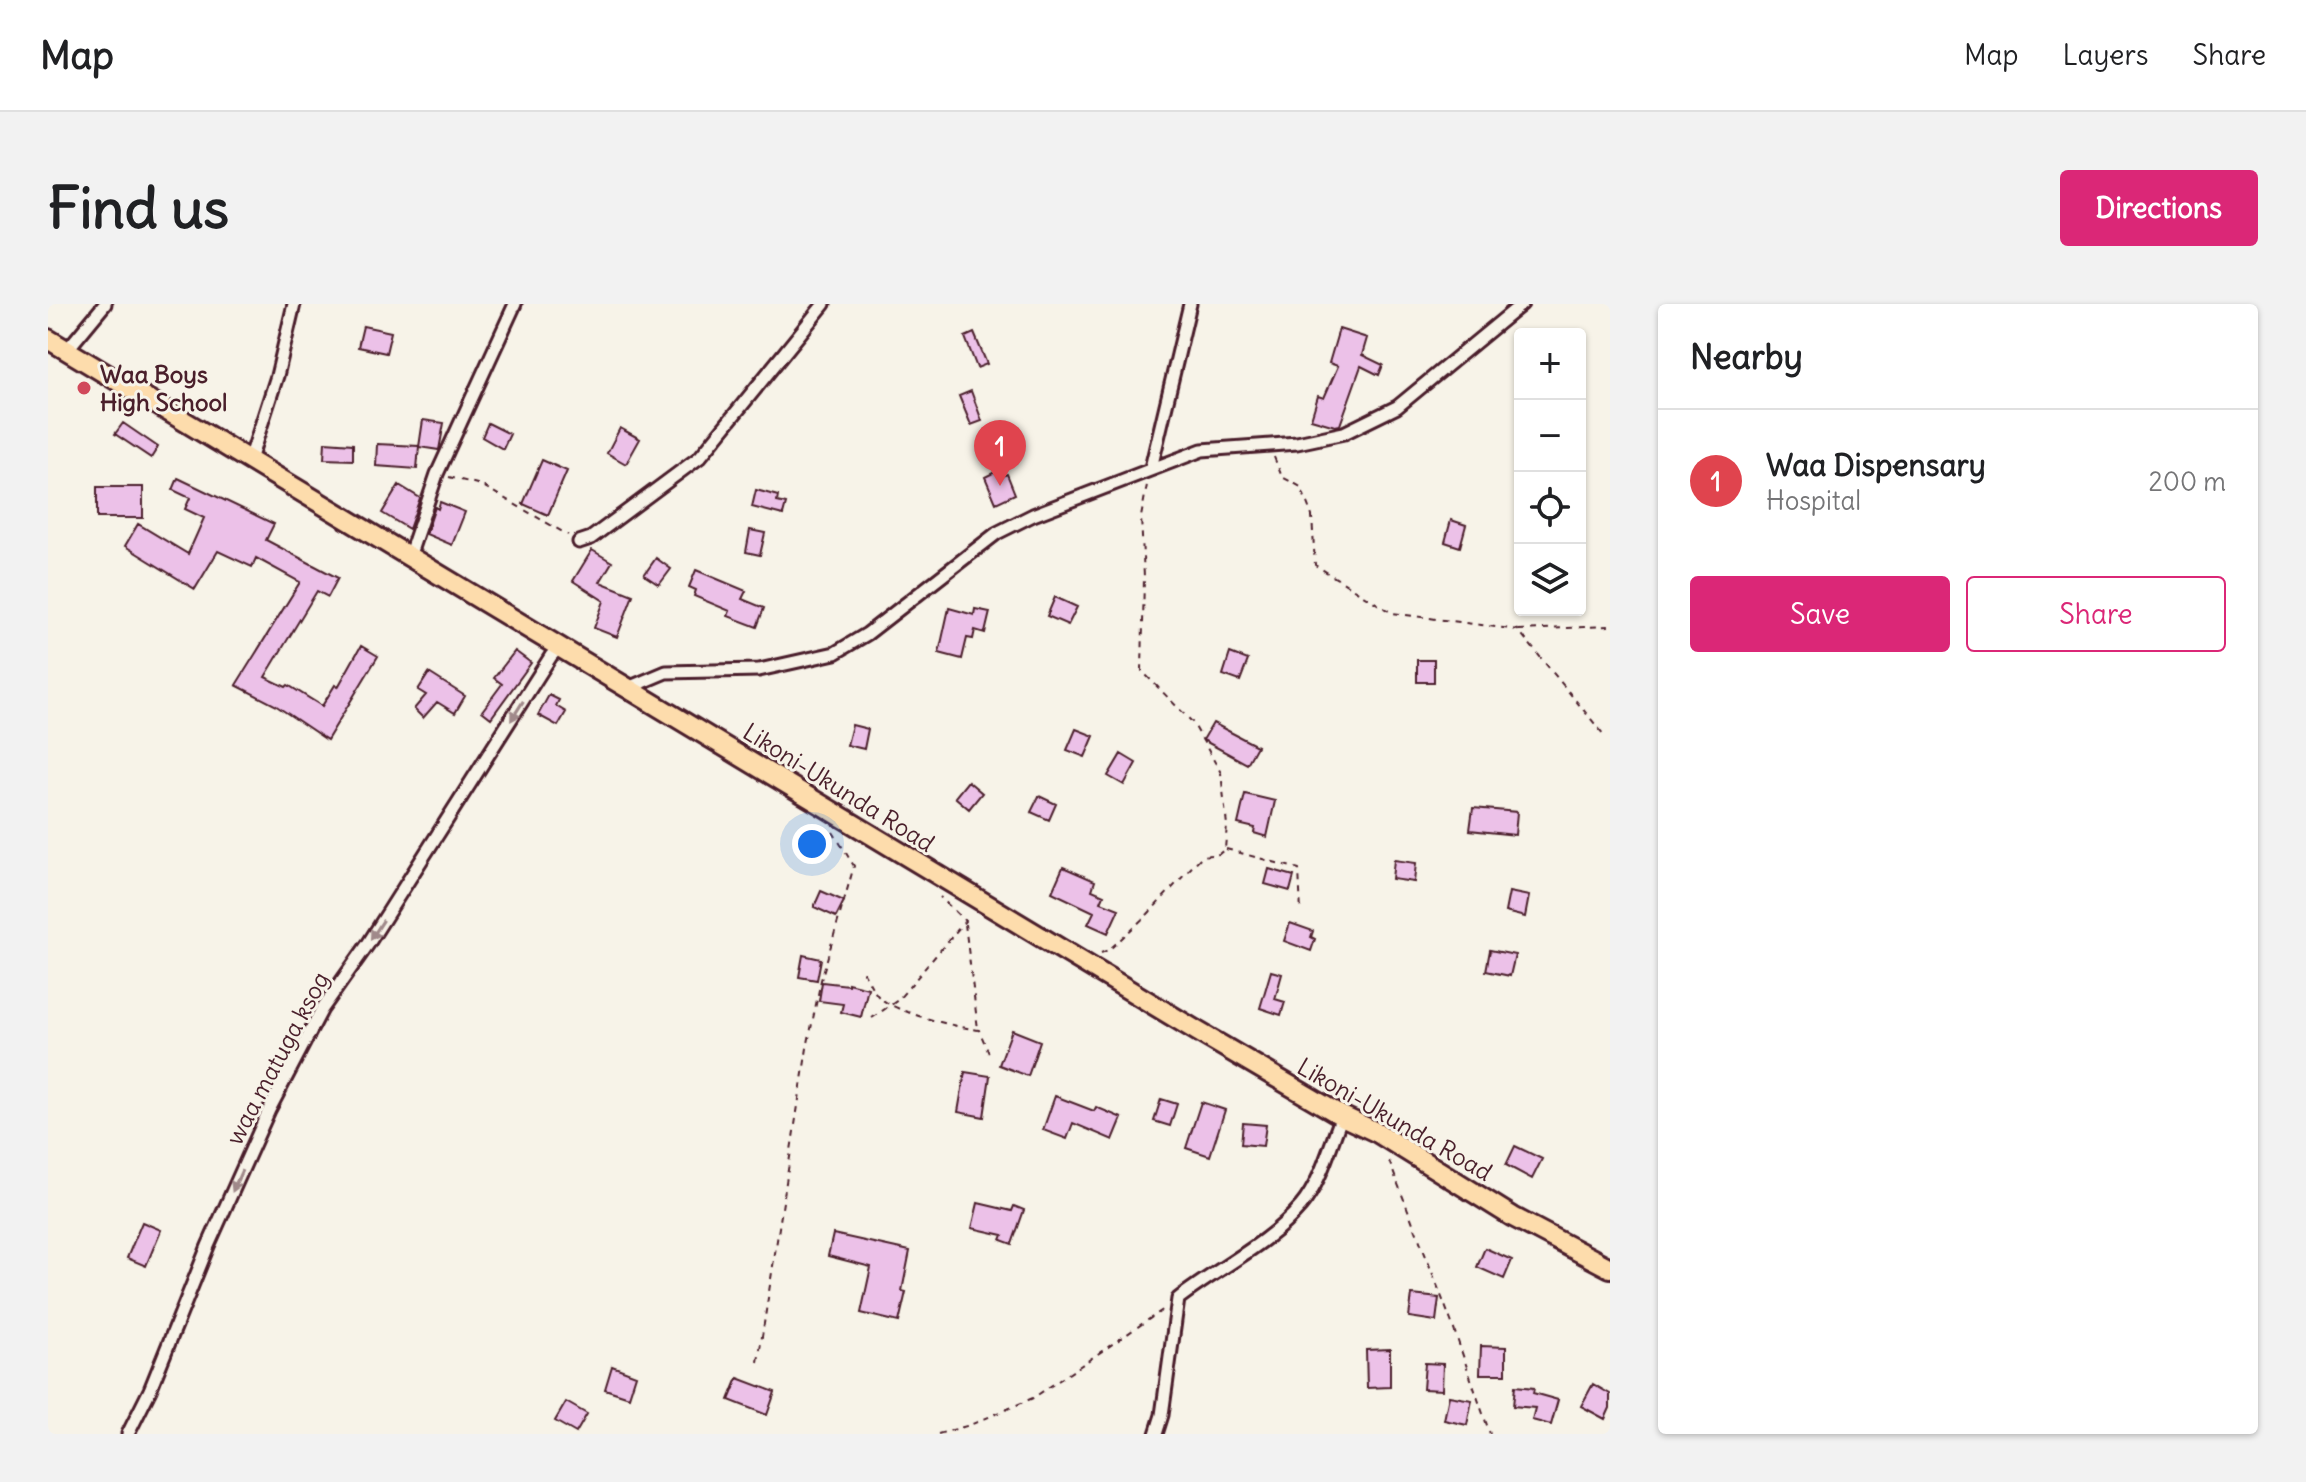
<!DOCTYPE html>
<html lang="en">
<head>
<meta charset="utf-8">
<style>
  :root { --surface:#fff; --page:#f2f2f2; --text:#202124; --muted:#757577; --line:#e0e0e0; --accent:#db2777 }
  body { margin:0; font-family:Delius,sans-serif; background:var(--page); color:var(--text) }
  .controls { position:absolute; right:24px; top:24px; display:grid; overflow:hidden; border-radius:8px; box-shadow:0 2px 6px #0004 }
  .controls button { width:72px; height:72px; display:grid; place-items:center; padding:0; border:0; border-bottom:2px solid var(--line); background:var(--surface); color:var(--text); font:40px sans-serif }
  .you { position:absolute; left:764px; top:540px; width:28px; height:28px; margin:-20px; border:6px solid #fff; border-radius:50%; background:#1a73e8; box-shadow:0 0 0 12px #1a73e833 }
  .badge { display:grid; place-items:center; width:52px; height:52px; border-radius:50%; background:var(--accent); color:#fff; font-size:26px; font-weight:700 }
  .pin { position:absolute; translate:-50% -66px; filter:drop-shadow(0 2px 4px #0008) }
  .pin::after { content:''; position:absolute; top:42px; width:28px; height:24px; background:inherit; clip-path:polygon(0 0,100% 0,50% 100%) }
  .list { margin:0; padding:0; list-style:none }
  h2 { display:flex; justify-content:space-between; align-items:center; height:104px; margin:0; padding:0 32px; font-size:34px }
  h2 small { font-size:26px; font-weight:400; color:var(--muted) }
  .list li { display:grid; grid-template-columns:52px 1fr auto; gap:24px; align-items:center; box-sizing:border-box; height:144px; padding:0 32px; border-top:2px solid var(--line) }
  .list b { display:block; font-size:30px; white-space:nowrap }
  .list p { margin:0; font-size:26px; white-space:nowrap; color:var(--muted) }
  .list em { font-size:26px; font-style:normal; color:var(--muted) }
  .actions { display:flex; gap:16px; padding:24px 32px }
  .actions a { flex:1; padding:18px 0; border:2px solid var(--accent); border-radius:8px; text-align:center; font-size:28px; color:var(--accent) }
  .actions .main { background:var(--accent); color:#fff }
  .icon { flex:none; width:44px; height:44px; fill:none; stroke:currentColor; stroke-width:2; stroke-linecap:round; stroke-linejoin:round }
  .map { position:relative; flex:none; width:1562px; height:1130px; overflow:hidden; border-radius:8px }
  header { display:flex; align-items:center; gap:48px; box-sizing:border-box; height:112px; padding:0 40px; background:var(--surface); border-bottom:2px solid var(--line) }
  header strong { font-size:38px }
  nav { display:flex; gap:44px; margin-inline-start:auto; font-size:28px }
  .intro { display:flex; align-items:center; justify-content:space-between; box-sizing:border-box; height:192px; padding:0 48px }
  h1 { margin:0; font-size:56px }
  .button { padding:20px 36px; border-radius:8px; background:var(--accent); color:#fff; font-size:28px; font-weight:700 }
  main { display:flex; gap:48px; padding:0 48px }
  aside { flex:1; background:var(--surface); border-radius:8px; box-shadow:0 2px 6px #0004 }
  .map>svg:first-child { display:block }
  .building { fill:#ecc1e8; stroke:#4a1f2b; stroke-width:2 }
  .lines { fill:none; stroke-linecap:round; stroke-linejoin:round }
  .minor-casing { stroke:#4a1f2b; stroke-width:17 }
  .trunk-casing { stroke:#4a1f2b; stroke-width:24 }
  .path { stroke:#4a1f2b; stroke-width:2; stroke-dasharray:6 6; stroke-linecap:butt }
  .minor { stroke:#f7f3e8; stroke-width:11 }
  .trunk { stroke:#fddcac; stroke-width:18 }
  .oneway { fill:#a0898a }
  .poi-dot { fill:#d1495b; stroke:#f7f3e8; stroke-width:3 }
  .labels { text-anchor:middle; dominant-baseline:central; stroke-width:6; stroke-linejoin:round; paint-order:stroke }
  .poi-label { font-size:24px; font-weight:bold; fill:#4a1f2b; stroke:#f7f3e8; text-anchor:start }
  .street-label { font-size:24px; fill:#4a1f2b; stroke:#f7f3e8 }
</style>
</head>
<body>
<header>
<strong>Map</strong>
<nav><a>Map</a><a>Layers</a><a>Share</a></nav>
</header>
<div class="intro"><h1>Find us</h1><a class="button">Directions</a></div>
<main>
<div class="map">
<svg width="1562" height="1130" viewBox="0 0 1562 1130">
  <rect width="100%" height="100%" fill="#f7f3e8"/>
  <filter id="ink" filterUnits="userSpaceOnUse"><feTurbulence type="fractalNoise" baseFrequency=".0125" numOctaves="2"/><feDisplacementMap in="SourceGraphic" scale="16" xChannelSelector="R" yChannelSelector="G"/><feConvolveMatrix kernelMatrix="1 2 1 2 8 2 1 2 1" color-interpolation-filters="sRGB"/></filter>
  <g filter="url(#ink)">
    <path class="building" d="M315 22 343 28 338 49 310 43Z
      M1291 25 1319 34 1314 51 1335 61 1331 71 1313 62 1292 121 1287 122 1263 115 1270 92 1276 94 1290 62 1281 59Z
      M926 29 939 60 929 64 917 33Z
      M923 87 934 117 923 121 911 92Z
      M375 116 396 119 391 146 371 143Z
      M75 119 110 143 103 154 67 130Z
      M440 119 462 130 455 145 434 133Z
      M572 124 592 135 578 160 559 149Z
      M277 138 305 140V156L276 155Z
      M329 140 371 142 369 165 328 162Z
      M494 156 519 167 500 211 475 200Z
      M949 167 952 173 959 170 967 190 948 199 937 173Z
      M130 174 226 220 218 236 290 274 280 293 269 287 217 373 238 383 240 381 274 402 287 381 290 383 313 342 330 352 279 436 227 401 188 381 252 278 208 254 204 263 170 247 147 285 77 242 90 220 140 250 156 214 137 205 142 194 125 186Z
      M351 181 372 194 361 225 334 209Z
      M49 183H95V214H49Z
      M708 186 730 192 729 198 738 200 735 211 704 203Z
      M392 198 417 208 404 241 378 230 387 203 390 205Z
      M1403 216 1418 221 1412 243 1397 238Z
      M702 226 717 229 712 251 698 248Z
      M544 246 564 258 552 278 585 291 569 333 546 324 556 297 525 277Z
      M608 254 623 265 611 281 596 271Z
      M648 266 698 287 694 295 716 304 709 323 680 312 682 307 646 292 648 286 641 283Z
      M1007 293 1029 303 1020 321 999 312Z
      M901 304 926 311 927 305 942 308 937 329 927 326 925 335 919 334 914 355 891 349Z
      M467 347 483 359 443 414 434 407 454 380 446 374Z
      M1182 349 1200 356 1192 377 1175 371Z
      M1369 356H1386V378H1369Z
      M381 369 417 392 407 409 389 398 375 414 366 405 378 391 370 386Z
      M501 391 511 396 508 402 518 408 510 422 490 411Z
      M1165 419 1209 442 1199 460 1155 436Z
      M804 421 820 425 816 445 799 441Z
      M1028 425 1046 432 1037 453 1019 446Z
      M1073 450 1088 459 1076 481 1060 472Z
      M920 477 934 489 921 505 907 493Z
      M1197 490 1227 497 1219 533 1206 529 1207 524 1190 520Z
      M991 492 1008 500 1001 516 983 508Z
      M1425 504 1469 508 1467 531 1422 526Z
      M1346 556 1368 559 1366 578 1344 575Z
      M1015 563 1047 577 1044 586 1056 591 1053 598 1071 605 1060 629 1040 620 1046 608 1004 588Z
      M1221 565 1246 572 1242 587 1217 580Z
      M773 587 796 597 788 613 766 603Z
      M1461 588 1481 592 1477 613 1457 608Z
      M1242 619 1265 627 1263 633 1267 635 1263 647 1236 637Z
      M1442 646 1467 651 1462 672 1438 667Z
      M755 651 773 655 769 676 751 673Z
      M1223 667 1234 670 1227 695 1237 698 1233 711 1212 704Z
      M774 678 800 681V679L820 684 813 713 793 708 795 700 771 697Z
      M964 726 992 737 980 772 951 761Z
      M917 768 942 772 936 813 910 808Z
      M1007 792 1046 807 1048 803 1074 814 1065 836 1025 819 1019 835 995 826Z
      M1113 795 1129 800 1122 822 1106 817Z
      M1153 798 1177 806 1162 852 1138 844Z
      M1195 819 1218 821 1215 842 1193 840Z
      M1467 842 1494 855 1484 875 1458 861Z
      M930 899 964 907 966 902 976 906 964 940 953 936 955 931 924 924Z
      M94 918 113 926 98 962 79 954Z
      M785 930 862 947 854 987 858 988 851 1018 813 1009 823 963 780 952Z
      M1437 944 1464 956 1456 975 1429 963Z
      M1364 991 1391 994 1388 1017 1361 1013Z
      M1433 1042 1458 1043V1070H1432Z
      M1342 1045V1083L1319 1084 1318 1046Z
      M1377 1059 1395 1060 1394 1086 1375 1085Z
      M564 1062 588 1071 581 1093 557 1085Z
      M690 1074 727 1088 719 1111 681 1096Z
      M1545 1080 1562 1090V1104L1557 1115 1533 1102Z
      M1467 1082 1486 1084 1485 1089 1510 1096 1503 1121 1484 1116 1487 1104 1465 1102Z
      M1401 1092 1424 1096 1419 1121 1396 1116Z
      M518 1098 539 1110 528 1129 507 1117Z"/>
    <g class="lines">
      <defs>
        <path id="minor" d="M19 46 57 0
          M202 156 229 72 246 0
          M1103 164 1142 0
          M531 238 543 234 652 153 776 0
          M361 253 389 170 467 0
          M580 384 618 368 711 366 787 349 819 330 949 229 985 211 1154 146 1249 139 1296 129 1349 103 1474 0
          M80 1130 102 1086 160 942 221 806 274 705 320 640 503 352 512 342
          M1108 1130 1114 1111 1130 995C1170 964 1221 940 1253 902 1273 878 1282 841 1294 812"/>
        <path id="trunk" d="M0 35 1149 727 1294 812 1330 829 1465 913 1562 964"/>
      </defs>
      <use href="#minor" class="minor-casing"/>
      <use href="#trunk" class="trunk-casing"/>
      <path class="path" d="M1226 153 1234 173 1253 183 1264 212 1267 261 1344 309 1470 326 1556 431
        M401 173 433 181 520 231
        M1471 326 1562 322
        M1178 545 1251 565 1253 609
        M917 620 930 725
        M1053 649 1062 645 1100 610 1154 552 1171 550 1177 545 1179 521 1173 469 1145 419 1094 367 1096 273 1093 213 1099 181
        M815 667C820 675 825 688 832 694 849 709 908 723 931 726L943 754
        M824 714 850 696 917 617 892 593
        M1341 857 1403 1017 1442 1130
        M710 1058 759 744 773 676 806 562 785 528
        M890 1130 922 1121 985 1094 1116 1005"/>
      <use href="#minor" class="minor"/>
      <use href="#trunk" class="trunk"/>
    </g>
    <defs><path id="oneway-solid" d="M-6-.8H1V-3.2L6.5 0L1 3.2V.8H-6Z" transform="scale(2)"/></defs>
    <g class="oneway">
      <use href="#oneway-solid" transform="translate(469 407) rotate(122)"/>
      <use href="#oneway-solid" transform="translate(329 626) rotate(123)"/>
      <use href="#oneway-solid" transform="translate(189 877) rotate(114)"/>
    </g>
  </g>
  <circle class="poi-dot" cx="36" cy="84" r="8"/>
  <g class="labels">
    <g class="poi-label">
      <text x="52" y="70">Waa Boys<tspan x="52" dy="28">High School</tspan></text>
    </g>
    <g class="street-label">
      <text transform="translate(791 483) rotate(32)">Likoni-Ukunda Road</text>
      <text transform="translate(229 754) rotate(-62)">waa matuga ksog</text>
      <text transform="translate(1347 815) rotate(30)">Likoni-Ukunda Road</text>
    </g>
  </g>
</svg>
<div class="controls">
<button>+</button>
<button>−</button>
<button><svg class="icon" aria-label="locate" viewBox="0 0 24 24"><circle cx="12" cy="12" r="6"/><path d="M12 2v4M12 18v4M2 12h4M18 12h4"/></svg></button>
<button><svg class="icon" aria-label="layers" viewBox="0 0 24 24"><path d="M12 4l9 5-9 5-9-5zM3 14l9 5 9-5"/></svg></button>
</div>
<div class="you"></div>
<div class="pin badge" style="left:952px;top:182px;background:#e0444e">1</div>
</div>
<aside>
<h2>Nearby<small></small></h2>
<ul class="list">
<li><span class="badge" style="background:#e0444e">1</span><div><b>Waa Dispensary</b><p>Hospital</p></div><em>200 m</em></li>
</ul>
<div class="actions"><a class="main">Save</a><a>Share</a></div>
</aside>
</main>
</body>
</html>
